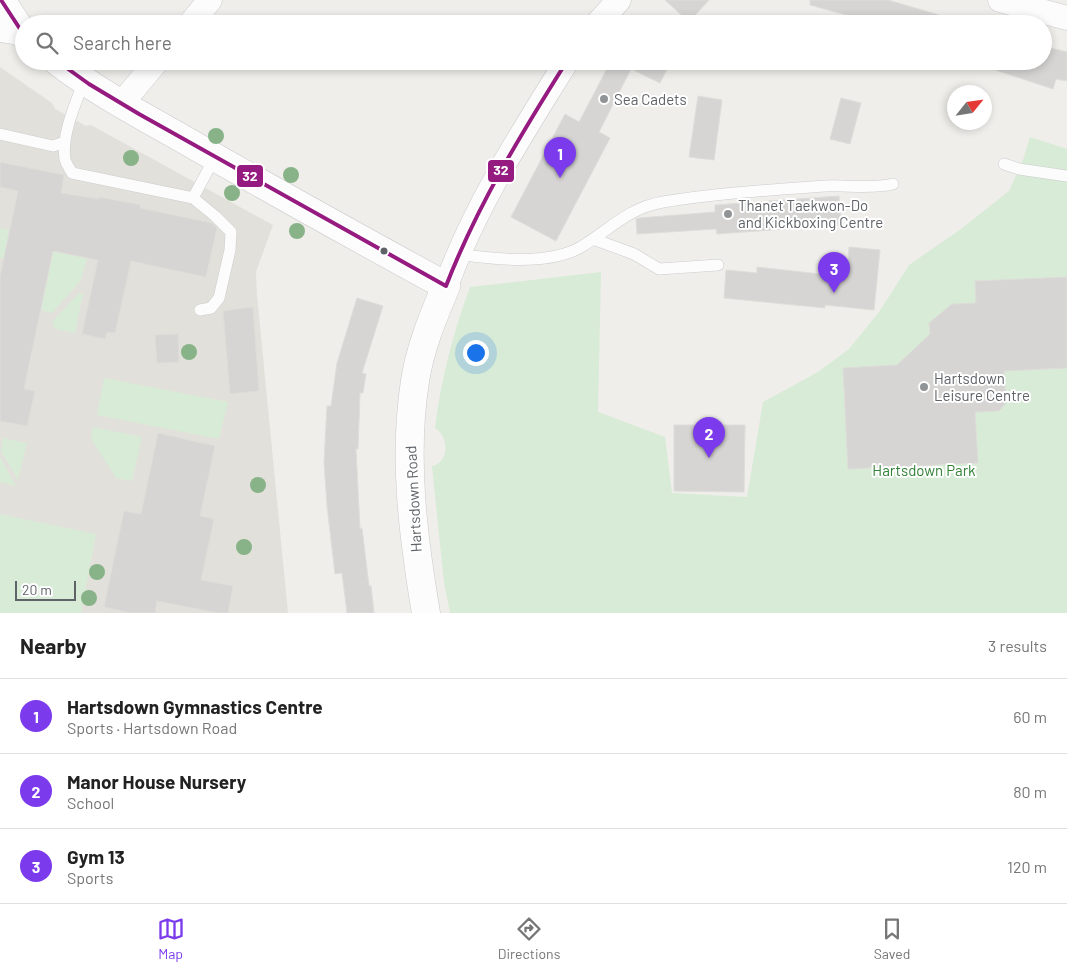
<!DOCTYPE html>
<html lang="en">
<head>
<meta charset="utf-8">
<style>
  :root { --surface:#fff; --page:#f2f2f2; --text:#222; --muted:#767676; --line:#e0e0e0; --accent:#7c3aed }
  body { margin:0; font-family:Barlow,sans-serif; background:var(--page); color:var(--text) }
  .compass { position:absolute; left:947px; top:85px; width:45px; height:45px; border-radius:50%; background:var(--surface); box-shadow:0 2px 8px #0003; rotate:60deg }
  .scale { position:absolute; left:15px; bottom:12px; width:61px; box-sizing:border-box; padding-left:5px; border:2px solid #5f6368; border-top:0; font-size:14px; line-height:18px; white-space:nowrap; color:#5f6368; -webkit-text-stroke:4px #fff; paint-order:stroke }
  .you { position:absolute; left:475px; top:352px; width:18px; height:18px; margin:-12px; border:4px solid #fff; border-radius:50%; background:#1a73e8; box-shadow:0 0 0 8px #1a73e833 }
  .badge { display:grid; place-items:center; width:32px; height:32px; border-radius:50%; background:var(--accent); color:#fff; font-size:16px; font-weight:700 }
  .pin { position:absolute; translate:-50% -41px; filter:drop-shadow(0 1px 2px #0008) }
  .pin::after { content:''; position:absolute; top:26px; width:18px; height:15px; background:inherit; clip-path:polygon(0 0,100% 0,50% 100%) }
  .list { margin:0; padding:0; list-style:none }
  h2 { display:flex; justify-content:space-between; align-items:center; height:65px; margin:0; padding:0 20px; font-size:21px }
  h2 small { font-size:16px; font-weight:400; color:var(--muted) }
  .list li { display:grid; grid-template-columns:32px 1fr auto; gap:15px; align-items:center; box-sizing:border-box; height:75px; padding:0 20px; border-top:1px solid var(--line) }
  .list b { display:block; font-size:19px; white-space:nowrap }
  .list p { margin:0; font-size:16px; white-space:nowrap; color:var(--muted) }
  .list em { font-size:16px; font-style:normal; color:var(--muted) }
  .icon { flex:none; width:28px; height:28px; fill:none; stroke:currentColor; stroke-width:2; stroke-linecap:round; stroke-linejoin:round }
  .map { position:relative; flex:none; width:1067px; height:613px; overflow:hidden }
  .search { position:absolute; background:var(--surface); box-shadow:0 2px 8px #0003; left:15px; right:15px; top:15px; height:55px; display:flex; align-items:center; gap:12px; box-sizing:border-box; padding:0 18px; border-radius:28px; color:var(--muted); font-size:19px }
  .sheet { height:290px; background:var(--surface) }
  nav { display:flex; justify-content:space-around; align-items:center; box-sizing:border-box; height:70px; border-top:1px solid var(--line); background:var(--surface); font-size:14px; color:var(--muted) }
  nav a { display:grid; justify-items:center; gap:2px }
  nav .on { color:var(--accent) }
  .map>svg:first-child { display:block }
  .education { fill:#e2e0da }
  .green { fill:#d8ebd6 }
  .building { fill:#d6d5d3; stroke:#deddd9 }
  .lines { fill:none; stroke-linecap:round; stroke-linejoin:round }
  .service-casing { stroke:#cbcccc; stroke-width:12 }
  .minor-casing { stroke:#cbcccc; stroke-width:25 }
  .secondary-casing { stroke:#cacacb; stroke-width:29 }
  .service { stroke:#fdfcfc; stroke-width:11 }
  .minor { stroke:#fdfcfc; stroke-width:24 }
  .secondary { stroke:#fdfcfc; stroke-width:28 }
  .bus-1-casing { stroke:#fff; stroke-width:8 }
  .bus-1 { stroke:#951b81; stroke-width:4 }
  .tree { fill:#88b388 }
  .poi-dot { fill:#919496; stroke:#fff; stroke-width:2 }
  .bus-dot { fill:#5f6368; stroke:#fff; stroke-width:2 }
  .labels { text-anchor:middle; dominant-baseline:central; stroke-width:4; stroke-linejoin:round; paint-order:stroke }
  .poi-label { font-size:15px; fill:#5f6368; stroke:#fff; text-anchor:start }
  .park-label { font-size:15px; fill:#348238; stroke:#fff }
  .street-label { font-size:15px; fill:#5f6368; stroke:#fff }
  .line-badge { stroke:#fff; stroke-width:2 }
  .badge-label { font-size:14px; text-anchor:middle; font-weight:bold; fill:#fff }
</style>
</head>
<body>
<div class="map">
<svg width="1067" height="613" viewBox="0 0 1067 613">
  <rect width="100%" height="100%" fill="#efeeea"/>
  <path class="education" d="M0 67 52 103 55 109 86 126 91 125 273 225 256 272 257 295 288 613H0Z"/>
  <path class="green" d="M1030 137 1067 149V613H450L444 583 432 466C450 462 449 436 435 428 441 379 453 333 470 287L601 272 598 412 665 437 672 493 747 497 763 402 818 372 849 349 879 312 909 265 961 229 1009 191 1023 160Z
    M0 228 10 230 4 259 0 258Z
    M53 251 87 258 81 280 52 313 41 310Z
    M79 293 83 294 75 333 55 329 52 322Z
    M104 378 228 402 219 439 97 415Z
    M93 427 142 437 132 481 116 478 91 439Z
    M3 438 27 443 18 480 1 451Z
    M0 457 16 486 0 482Z
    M0 514 96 534 81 613H0Z"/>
  <path class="building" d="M665 0H709L689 22Z
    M810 0H888L956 20 955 24H879L810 5Z
    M1043 46 1067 52V81L1056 79 1053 89 983 66V61H1043Z
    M611 61H671L660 83 631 69 599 132 610 138 556 241 511 217 565 114 579 122Z
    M698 96 722 100 714 160 689 157Z
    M841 98 861 103 850 144 830 139Z
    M0 162 64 175 61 193 99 199V197L141 205 140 208 212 223 217 228 206 277 131 261 115 333 107 332 105 339 82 334 98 260 53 251 24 389 35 391 27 426 0 421V276L18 191 0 187Z
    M839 196 841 225 717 234 716 229 637 234 636 219 639 218 715 212V205Z
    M849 247 880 250 874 310 825 305V308L724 298 726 270 757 273V267L838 276 839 264 848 265Z
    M1067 277V368L1004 371 1006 403 999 411 975 412 978 463 848 469 843 368 897 365 930 334 929 323 952 304 976 303 975 281Z
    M357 298 383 306 362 373 366 374 363 393H360L358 449H356L360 529 362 528 369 586H371L374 613H347L342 573 335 574 327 506 324 462 327 406H331L337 363Z
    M253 307 259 391 230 394 223 311Z
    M178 334 179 362 157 363 155 335Z
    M674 425H745L744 492 674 491Z
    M158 433 215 446 200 516 214 519 201 580 233 586 228 613H218L157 601 155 613H130L104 607 124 511 141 514Z"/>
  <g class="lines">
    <defs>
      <path id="service" d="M84 81C76 102 61 136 65 159 66 164 70 169 72 173L193 198 215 157
        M0 134 53 146 65 142
        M1004 164 1019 169 1067 176
        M193 198 215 216 231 232 230 250 219 298 211 308 200 310
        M593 239 634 254 659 269 718 265
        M457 254C493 259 548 266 581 247 609 230 628 208 663 202 716 193 771 190 825 186 848 185 872 189 893 184"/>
      <path id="minor" d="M1000 0 1067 18
        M190 24 210 0
        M597 24 619 0
        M0 30 21 33
        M121 104 157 61
        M446 286C475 206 522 133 567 61"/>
      <path id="secondary" d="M1 0 24 35
        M57 61C98 93 145 117 190 143 275 192 360 239 446 286 433 317 420 348 415 381 403 458 413 536 426 613"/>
    </defs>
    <use href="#service" class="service-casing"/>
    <use href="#minor" class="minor-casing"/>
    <use href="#secondary" class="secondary-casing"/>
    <use href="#service" class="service"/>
    <use href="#minor" class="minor"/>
    <use href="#secondary" class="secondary"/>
    <defs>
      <path id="bus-1" d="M1 0 24 35
        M57 61 89 84 139 114 446 286
        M446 286C477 206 521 134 567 61"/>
    </defs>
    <use href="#bus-1" class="bus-1-casing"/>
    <use href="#bus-1" class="bus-1"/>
  </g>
  <g class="tree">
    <circle cx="216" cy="136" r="8"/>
    <circle cx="131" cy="158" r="8"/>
    <circle cx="291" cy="175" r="8"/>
    <circle cx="232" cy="193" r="8"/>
    <circle cx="297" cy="231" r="8"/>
    <circle cx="189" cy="352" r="8"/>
    <circle cx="258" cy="485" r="8"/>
    <circle cx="244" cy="547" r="8"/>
    <circle cx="97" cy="572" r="8"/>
    <circle cx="89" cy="598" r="8"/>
  </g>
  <g class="poi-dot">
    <circle cx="604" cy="99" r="5"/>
    <circle cx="728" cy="214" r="5"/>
    <circle cx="924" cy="387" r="5"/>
  </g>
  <circle class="bus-dot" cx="384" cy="251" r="4.5"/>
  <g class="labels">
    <g class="poi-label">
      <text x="614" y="99">Sea Cadets</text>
      <text x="738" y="205">Thanet Taekwon-Do<tspan x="738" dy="17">and Kickboxing Centre</tspan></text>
      <text x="934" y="378">Hartsdown<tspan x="934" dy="17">Leisure Centre</tspan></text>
    </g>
    <g class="park-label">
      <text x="924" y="470">Hartsdown Park</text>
    </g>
    <g class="street-label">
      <text transform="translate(413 499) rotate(-93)">Hartsdown Road</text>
    </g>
  </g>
  <g class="line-badge">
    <rect x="487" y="159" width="28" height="24" rx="5" fill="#951b81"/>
    <rect x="236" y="164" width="28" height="24" rx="5" fill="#951b81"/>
  </g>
  <g class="badge-label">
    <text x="501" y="175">32</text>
    <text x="250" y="181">32</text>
  </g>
</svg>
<svg class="compass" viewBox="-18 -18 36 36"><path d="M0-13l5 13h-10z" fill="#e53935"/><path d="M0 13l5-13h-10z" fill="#767676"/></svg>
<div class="scale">20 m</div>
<div class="you"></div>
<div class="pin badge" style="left:560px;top:178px">1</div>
<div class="pin badge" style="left:709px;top:458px">2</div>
<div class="pin badge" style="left:834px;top:293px">3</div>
<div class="search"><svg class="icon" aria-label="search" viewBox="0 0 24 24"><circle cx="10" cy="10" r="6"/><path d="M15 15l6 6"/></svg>Search here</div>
</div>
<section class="sheet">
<h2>Nearby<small>3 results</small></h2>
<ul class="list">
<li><span class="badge">1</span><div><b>Hartsdown Gymnastics Centre</b><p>Sports · Hartsdown Road</p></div><em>60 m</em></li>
<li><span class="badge">2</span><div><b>Manor House Nursery</b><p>School</p></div><em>80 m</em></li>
<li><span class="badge">3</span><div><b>Gym 13</b><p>Sports</p></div><em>120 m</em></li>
</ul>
</section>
<nav>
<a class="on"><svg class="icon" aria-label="map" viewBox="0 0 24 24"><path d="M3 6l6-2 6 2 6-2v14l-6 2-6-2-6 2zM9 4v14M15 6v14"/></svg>Map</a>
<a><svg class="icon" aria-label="directions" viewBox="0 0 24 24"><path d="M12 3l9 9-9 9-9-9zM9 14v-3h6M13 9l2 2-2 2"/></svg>Directions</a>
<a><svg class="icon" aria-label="saved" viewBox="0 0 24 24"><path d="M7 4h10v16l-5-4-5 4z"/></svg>Saved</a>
</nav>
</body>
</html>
